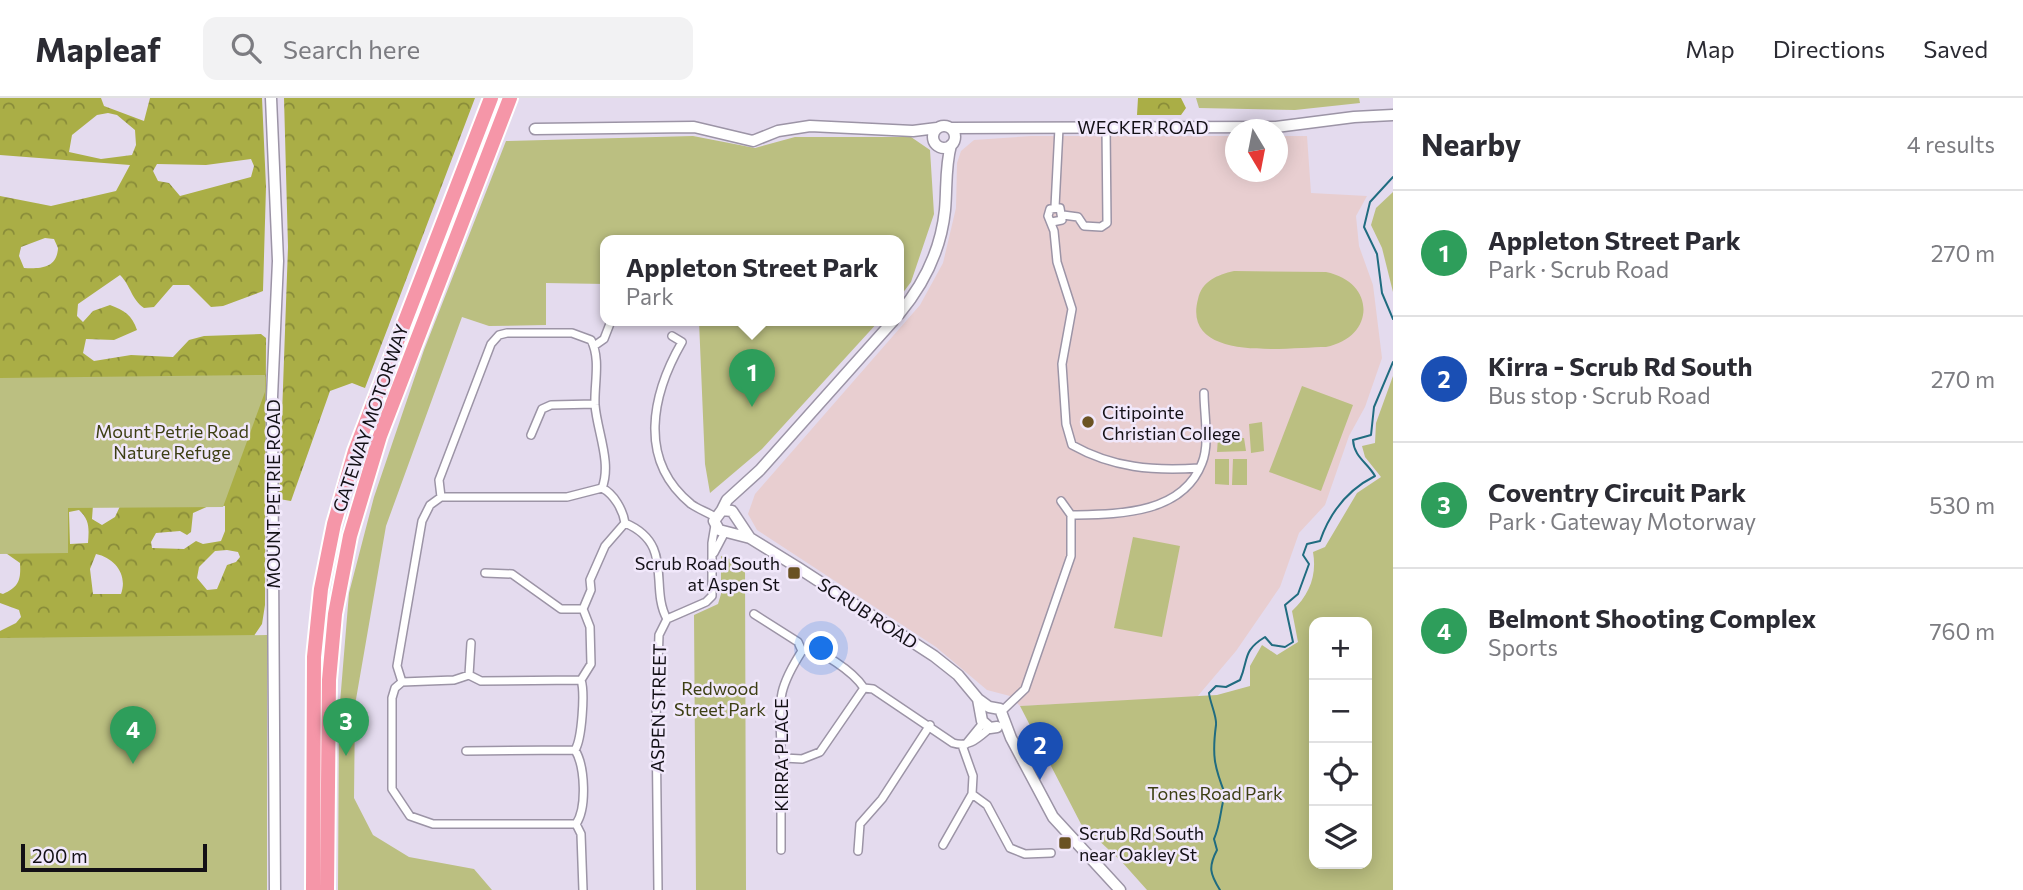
<!DOCTYPE html>
<html lang="en">
<head>
<meta charset="utf-8">
<style>
  :root { --surface:#fff; --page:#f2f2f3; --text:#2b2b33; --muted:#7c7c81; --line:#e1e1e2; --accent:#6a5223 }
  body { margin:0; font-family:Commissioner,sans-serif; background:var(--page); color:var(--text) }
  .controls { position:absolute; right:21px; bottom:21px; display:grid; overflow:hidden; border-radius:14px; box-shadow:0 4px 18px #0003 }
  .controls button { width:63px; height:63px; display:grid; place-items:center; padding:0; border:0; border-bottom:2px solid var(--line); background:var(--surface); color:var(--text); font:35px sans-serif }
  .compass { position:absolute; left:1225px; top:21px; width:63px; height:63px; border-radius:50%; background:var(--surface); box-shadow:0 4px 18px #0003; rotate:170deg }
  .scale { position:absolute; left:21px; bottom:18px; width:186px; box-sizing:border-box; padding-left:7px; border:4px solid #131016; border-top:0; font-size:19px; line-height:24px; white-space:nowrap; color:#131016; -webkit-text-stroke:5px #f1e8fb; paint-order:stroke }
  .you { position:absolute; left:822px; top:551px; width:24px; height:24px; margin:-18px; border:5px solid #fff; border-radius:50%; background:#1a73e8; box-shadow:0 0 0 10px #1a73e833 }
  .badge { display:grid; place-items:center; width:46px; height:46px; border-radius:50%; background:var(--accent); color:#fff; font-size:23px; font-weight:700 }
  .pin { position:absolute; translate:-50% -58px; filter:drop-shadow(0 2px 4px #0008) }
  .pin::after { content:''; position:absolute; top:37px; width:24px; height:21px; background:inherit; clip-path:polygon(0 0,100% 0,50% 100%) }
  .popup { position:absolute; left:600px; top:137px; width:304px; height:91px; box-sizing:border-box; display:grid; place-content:center; border-radius:14px; background:var(--surface); filter:drop-shadow(0 2px 5px #0005); font-size:23px; white-space:nowrap; color:var(--muted) }
  .popup b { font-size:26px; color:var(--text) }
  .popup::after { content:''; position:absolute; left:50%; top:100%; margin-left:-14px; border:14px solid transparent; border-top-color:var(--surface) }
  .list { margin:0; padding:0; list-style:none }
  h2 { display:flex; justify-content:space-between; align-items:center; height:91px; margin:0; padding:0 28px; font-size:30px }
  h2 small { font-size:23px; font-weight:400; color:var(--muted) }
  .list li { display:grid; grid-template-columns:46px 1fr auto; gap:21px; align-items:center; box-sizing:border-box; height:126px; padding:0 28px; border-top:2px solid var(--line) }
  .list b { display:block; font-size:26px; white-space:nowrap }
  .list p { margin:0; font-size:23px; white-space:nowrap; color:var(--muted) }
  .list em { font-size:23px; font-style:normal; color:var(--muted) }
  .icon { flex:none; width:38px; height:38px; fill:none; stroke:currentColor; stroke-width:2; stroke-linecap:round; stroke-linejoin:round }
  .map { position:relative; flex:none; width:1393px; height:792px; overflow:hidden }
  header { display:flex; align-items:center; gap:42px; box-sizing:border-box; height:98px; padding:0 35px; background:var(--surface); border-bottom:2px solid var(--line) }
  header strong { font-size:33px }
  nav { display:flex; gap:38px; margin-inline-start:auto; font-size:24px }
  .search { width:490px; height:63px; background:var(--page); display:flex; align-items:center; gap:18px; box-sizing:border-box; padding:0 24px; border-radius:14px; color:var(--muted); font-size:26px }
  main { display:flex }
  aside { flex:1; background:var(--surface) }
  .map>svg:first-child { display:block }
  .education { fill:#e8ced0 }
  .forest { fill:url(#forest-crowns); fill-rule:evenodd }
  .park { fill:#bbbf81; fill-rule:evenodd }
  .lines { fill:none; stroke-linecap:round; stroke-linejoin:round }
  .stream { stroke:#206c80; stroke-width:2 }
  .minor-casing { stroke:#9c94a6; stroke-width:10 }
  .tertiary-casing { stroke:#9c94a6; stroke-width:13 }
  .motorway-casing { stroke:#fff; stroke-width:18 }
  .minor { stroke:#fff; stroke-width:7 }
  .tertiary { stroke:#fff; stroke-width:10 }
  .motorway { stroke:#f596a8; stroke-width:14 }
  .poi-dot { fill:#6a5223; stroke:#f1e8fb; stroke-width:2.5 }
  .labels { text-anchor:middle; dominant-baseline:central; stroke-width:5; stroke-linejoin:round; paint-order:stroke }
  .street-label { font-size:18px; fill:#131016; stroke:#f1e8fb }
  .poi-label { font-size:18px; fill:#131016; stroke:#f1e8fb; text-anchor:start }
  .park-label { font-size:18px; fill:#3d3f14; stroke:#f1e8fb }
</style>
</head>
<body>
<header>
<strong>Mapleaf</strong>
<div class="search"><svg class="icon" aria-label="search" viewBox="0 0 24 24"><circle cx="10" cy="10" r="6"/><path d="M15 15l6 6"/></svg>Search here</div>
<nav><a>Map</a><a>Directions</a><a>Saved</a></nav>
</header>
<main>
<div class="map">
<svg width="1393" height="792" viewBox="0 0 1393 792">
  <defs>
    <pattern id="forest-crowns" width="20" height="18" patternUnits="userSpaceOnUse" patternTransform="scale(1.75)"><rect width="20" height="18" fill="#aaae46"/><path d="M2 6a3 3 0 1 1 6 0M12 15a3 3 0 1 1 6 0" fill="none" stroke="#898c39"/></pattern>
  </defs>
  <rect width="100%" height="100%" fill="#e4dbee"/>
  <path class="education" d="M1031 38H1235L1236 74H1278V38H1307L1311 95 1367 98 1356 118 1359 148 1373 187 1382 260 1365 309 1349 338 1325 407 1299 435 1280 489 1236 553 1197 599 1020 608 1010 598 987 592 936 549 757 432 748 416 755 396 920 207 943 165 956 110 957 65 961 53 974 42Z"/>
  <path class="forest" d="M0 0H101L104 8 144 23 150 0H262L266 89 263 193 223 208 211 209 189 187H173L154 209 144 210C131 201 131 188 120 177L78 206 77 218 83 224 93 213 110 207C124 212 132 217 137 232L114 242 86 241 83 255 94 263 131 257 173 259 189 242 204 238 261 236 266 240 265 507 262 526 247 548 0 792V533L16 525 21 519 19 512 0 505V495L3 496C19 489 21 482 20 465L0 451V98L51 108 116 93 130 67 0 57ZM108 15 117 17 135 32 136 47 132 57 101 61 69 54 72 37 97 17ZM251 61 254 68 251 79 180 98 169 85 158 83 153 73 157 66 206 67ZM45 140 54 141 58 150C57 170 41 171 24 170L19 158 21 149ZM121 406 115 419 102 427 92 421 93 407ZM211 407 225 408V433L221 443 203 446 196 443 184 451 152 450 151 444 156 435 180 433 187 437 191 434 193 415ZM79 412C90 422 89 431 88 445L70 446 69 414ZM227 452 238 454 240 459 236 464 227 467 217 491 207 492 197 480 199 469 215 453ZM96 456C115 460 128 477 121 496H93L90 471Z
    M284 0H475L365 290 352 285 330 293 291 403 279 401 288 149Z
    M1138 0H1181L1186 10 1181 17H1137Z"/>
  <path class="park" d="M1196 0H1359L1360 5 1295 12 1199 10Z
    M693 38 755 50 795 39H911L930 52 934 116 911 184 899 200V143H605V186L546 185V227L489 228 462 219 386 428 355 607 354 700 373 737 409 759 474 771 492 792H338L339 617 349 495 374 399 424 252 506 43Z
    M1393 94V194L1382 150 1371 127 1376 110Z
    M1234 173 1326 174C1376 184 1376 239 1326 249 1289 249 1181 266 1198 201 1202 183 1217 177 1234 173Z
    M699 223H879L762 351 710 395 705 366Z
    M265 277V294L223 409 68 410V455L0 456V280Z
    M1393 278V792H1147L1122 764 1081 726 1020 608 1217 597 1250 588V568L1262 547 1277 557 1298 544 1292 513C1310 496 1317 477 1313 454L1325 449 1357 395 1381 379 1365 359 1362 348 1375 345 1376 325ZM1314 524H1367V766H1314Z
    M1302 288 1353 307 1321 393 1269 374Z
    M1262 324 1264 353 1251 355 1249 326Z
    M1218 340H1244L1246 353 1217 354Z
    M1215 361H1229V387L1215 386Z
    M1233 361H1247V387H1232Z
    M1133 439 1180 448 1162 539 1114 530Z
    M721 458 745 466 746 792H696L694 517 718 506 721 496Z
    M267 537V792H0V540Z"/>
  <g class="lines">
    <path class="stream" d="M1393 79 1370 104 1364 129 1377 156 1382 195 1393 221
      M1220 792C1210 776 1208 769 1217 752L1214 741C1221 725 1220 712 1225 696 1214 668 1212 657 1216 627 1217 618 1210 605 1209 595L1216 588 1226 589 1240 582C1249 561 1242 553 1265 539L1272 547 1285 549 1293 544 1285 507 1298 496 1309 466 1303 457 1307 446 1320 443C1330 414 1347 392 1375 378 1367 364 1354 359 1353 342L1371 337 1374 309 1393 264"/>
    <defs>
      <path id="minor" d="M1055 109 1059 30
        M1063 117 1078 119 1084 128 1101 129 1107 125 1106 29
        M1052 124 1062 122 1060 110 1050 111 1048 118 1054 133 1057 164 1072 211 1062 266 1066 326 1072 347C1113 370 1153 373 1199 370
        M672 238 682 244C652 296 637 362 691 406 698 411 707 414 715 419
        M594 248 604 241 611 223
        M531 337 542 311 551 307 595 306
        M441 399 439 382 491 246 499 237 507 235H572L591 242C601 261 594 286 595 307 597 333 612 365 602 390
        M1071 417C1117 416 1182 417 1202 365 1210 346 1204 316 1204 295
        M714 455 725 434
        M485 475 512 476 561 511H583
        M754 516 798 544 802 553
        M469 577 471 545
        M402 584 454 582 469 577 481 583 581 582
        M1002 613 1025 591 1071 458V417L1061 403
        M966 646 983 625
        M466 653 575 652
        M784 660 802 661 820 654 864 590
        M972 696 987 707 1010 750 1025 756 1051 755
        M576 726H433L410 718 392 691V600L395 590 402 584 397 568 422 423 430 407 441 399H567L602 390C614 396 623 412 625 425 675 446 649 489 667 521
        M943 747 972 696 973 678 962 647
        M781 752V669L784 660 781 652C780 604 775 595 802 553 819 548 854 575 864 590L873 591 953 645C969 650 978 640 990 630
        M858 753 860 726 882 701 930 627
        M583 792 581 736 576 726C587 710 585 668 575 652 582 641 585 594 581 582L591 566 590 529 583 511 591 492 590 482 605 448 625 425
        M658 792 656 620 659 537 667 521 706 504 712 498V445L715 427"/>
      <path id="tertiary" d="M271 0 278 163 272 299 275 792
        M933 39a11 11 0 1 1 22 0a11 11 0 1 1-22 0Z
        M951 30 1276 29 1354 19 1393 17
        M535 31 694 29 753 43 778 33 810 28 913 33 937 30
        M899 216C924 186 941 152 945 112 947 90 945 69 951 47
        M722 412 727 402 760 372 893 223
        M750 440 732 413 722 412 714 423 719 432 750 440 797 469 934 558 958 577 978 601 989 609 1000 611 1011 640 1053 719 1120 792
        M978 601 982 623 990 630 997 629"/>
      <path id="motorway" d="M313 792 314 559 321 491 334 426 355 353 491 0
        M327 792 329 582 335 516 350 438 380 338 510 0"/>
    </defs>
    <use href="#minor" class="minor-casing"/>
    <use href="#tertiary" class="tertiary-casing"/>
    <use href="#motorway" class="motorway-casing"/>
    <use href="#minor" class="minor"/>
    <use href="#tertiary" class="tertiary"/>
    <use href="#motorway" class="motorway"/>
  </g>
  <g class="poi-dot">
    <circle cx="1088" cy="324" r="7"/>
    <rect x="787" y="468" width="14" height="14" rx="3.5"/>
    <rect x="1058" y="738" width="14" height="14" rx="3.5"/>
  </g>
  <g class="labels">
    <g class="street-label">
      <text x="1143" y="29">WECKER ROAD</text>
      <text transform="translate(370 320) rotate(-71)">GATEWAY MOTORWAY</text>
      <text transform="translate(273 396) rotate(-90)">MOUNT PETRIE ROAD</text>
      <text transform="translate(868 515) rotate(33)">SCRUB ROAD</text>
      <text transform="translate(658 610) rotate(-89)">ASPEN STREET</text>
      <text transform="translate(781 657) rotate(-90)">KIRRA PLACE</text>
    </g>
    <g class="poi-label">
      <text x="1102" y="314">Citipointe<tspan x="1102" dy="21">Christian College</tspan></text>
      <text x="780" y="465" text-anchor="end">Scrub Road South<tspan x="780" dy="21">at Aspen St</tspan></text>
      <text x="1079" y="735">Scrub Rd South<tspan x="1079" dy="21">near Oakley St</tspan></text>
    </g>
    <g class="park-label">
      <text x="172" y="333">Mount Petrie Road<tspan x="172" dy="21">Nature Refuge</tspan></text>
      <text x="720" y="590">Redwood<tspan x="720" dy="21">Street Park</tspan></text>
      <text x="1215" y="695">Tones Road Park</text>
    </g>
  </g>
</svg>
<div class="controls">
<button>+</button>
<button>−</button>
<button><svg class="icon" aria-label="locate" viewBox="0 0 24 24"><circle cx="12" cy="12" r="6"/><path d="M12 2v4M12 18v4M2 12h4M18 12h4"/></svg></button>
<button><svg class="icon" aria-label="layers" viewBox="0 0 24 24"><path d="M12 4l9 5-9 5-9-5zM3 14l9 5 9-5"/></svg></button>
</div>
<svg class="compass" viewBox="-18 -18 36 36"><path d="M0-13l5 13h-10z" fill="#e53935"/><path d="M0 13l5-13h-10z" fill="#7c7c81"/></svg>
<div class="scale">200 m</div>
<div class="you"></div>
<div class="pin badge" style="left:752px;top:309px;background:#2e9e5b">1</div>
<div class="popup"><b>Appleton Street Park</b>Park</div>
<div class="pin badge" style="left:1040px;top:682px;background:#1a4fb4">2</div>
<div class="pin badge" style="left:346px;top:658px;background:#2e9e5b">3</div>
<div class="pin badge" style="left:133px;top:666px;background:#2e9e5b">4</div>
</div>
<aside>
<h2>Nearby<small>4 results</small></h2>
<ul class="list">
<li><span class="badge" style="background:#2e9e5b">1</span><div><b>Appleton Street Park</b><p>Park · Scrub Road</p></div><em>270 m</em></li>
<li><span class="badge" style="background:#1a4fb4">2</span><div><b>Kirra - Scrub Rd South</b><p>Bus stop · Scrub Road</p></div><em>270 m</em></li>
<li><span class="badge" style="background:#2e9e5b">3</span><div><b>Coventry Circuit Park</b><p>Park · Gateway Motorway</p></div><em>530 m</em></li>
<li><span class="badge" style="background:#2e9e5b">4</span><div><b>Belmont Shooting Complex</b><p>Sports</p></div><em>760 m</em></li>
</ul>
</aside>
</main>
</body>
</html>
